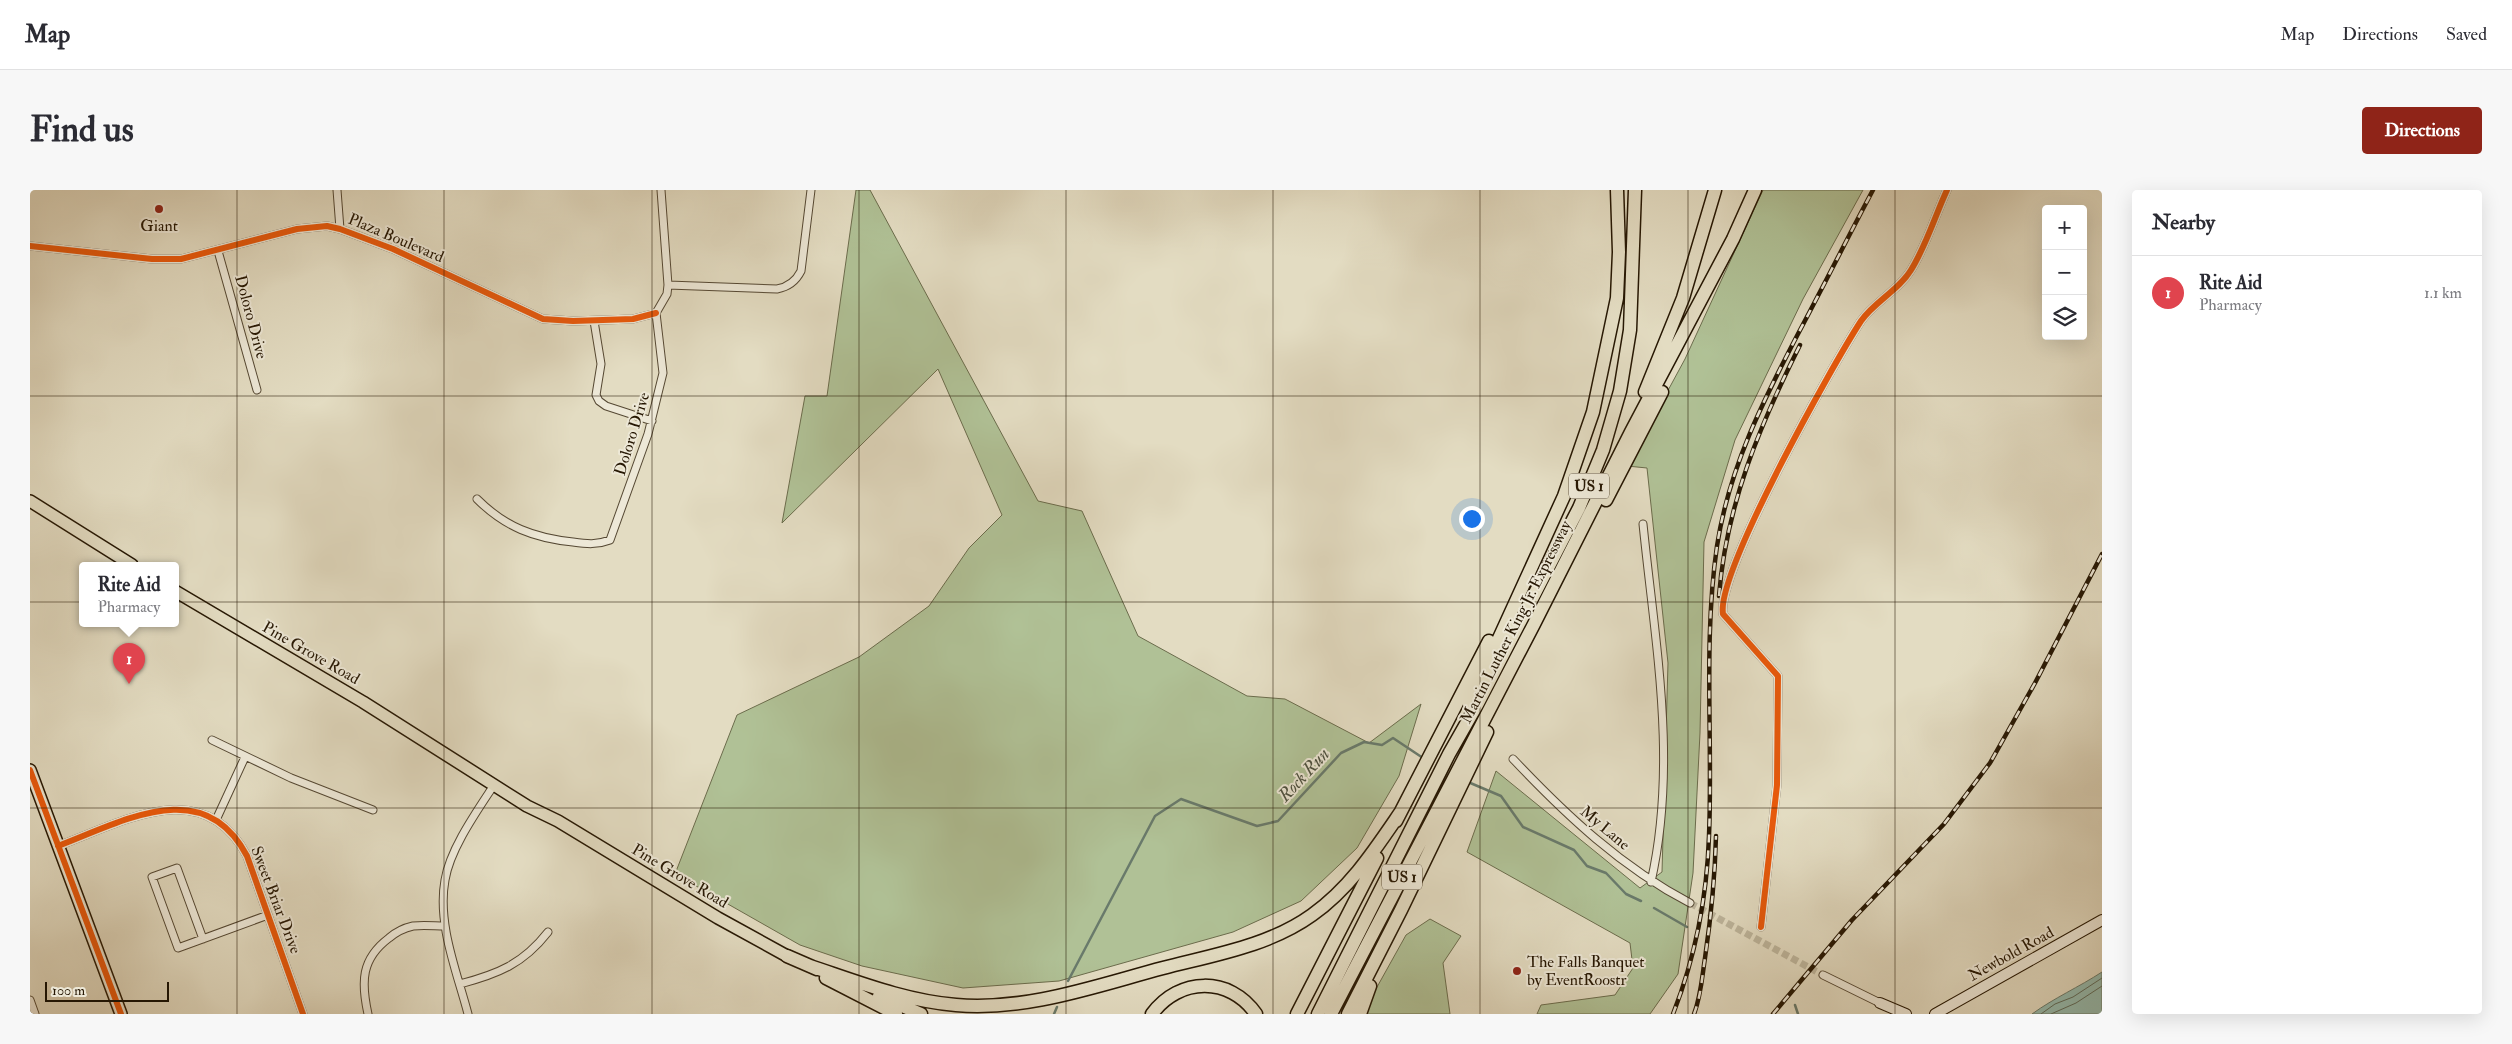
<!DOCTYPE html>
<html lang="en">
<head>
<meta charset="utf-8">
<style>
  :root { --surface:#fff; --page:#f7f7f7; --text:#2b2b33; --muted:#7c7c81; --line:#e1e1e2; --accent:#8f2418 }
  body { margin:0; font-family:"IM FELL Double Pica",serif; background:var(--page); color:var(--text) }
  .controls { position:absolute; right:15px; top:15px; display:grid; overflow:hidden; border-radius:5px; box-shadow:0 5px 20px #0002 }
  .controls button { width:45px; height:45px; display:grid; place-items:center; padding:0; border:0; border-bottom:1px solid var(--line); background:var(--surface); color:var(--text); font:25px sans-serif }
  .scale { position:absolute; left:15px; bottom:12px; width:124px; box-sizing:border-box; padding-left:5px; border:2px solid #261703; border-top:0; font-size:14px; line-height:18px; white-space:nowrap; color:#261703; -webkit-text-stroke:4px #ede8d7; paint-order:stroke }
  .you { position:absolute; left:1441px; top:328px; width:18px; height:18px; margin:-12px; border:4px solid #fff; border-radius:50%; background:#1a73e8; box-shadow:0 0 0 8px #1a73e833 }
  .badge { display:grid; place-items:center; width:32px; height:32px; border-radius:50%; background:var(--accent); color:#fff; font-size:16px; font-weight:700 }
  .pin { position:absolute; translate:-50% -41px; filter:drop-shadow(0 1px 2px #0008) }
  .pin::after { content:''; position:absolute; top:26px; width:18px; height:15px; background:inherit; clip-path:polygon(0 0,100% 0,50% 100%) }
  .popup { position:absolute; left:49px; top:372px; width:100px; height:65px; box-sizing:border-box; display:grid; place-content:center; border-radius:5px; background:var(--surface); filter:drop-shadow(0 1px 4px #0005); font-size:16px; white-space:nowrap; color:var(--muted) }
  .popup b { font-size:19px; color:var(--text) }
  .popup::after { content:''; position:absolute; left:50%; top:100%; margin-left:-10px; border:10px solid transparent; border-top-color:var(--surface) }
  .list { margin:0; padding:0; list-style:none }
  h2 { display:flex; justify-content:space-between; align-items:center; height:65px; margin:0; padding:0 20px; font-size:21px }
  h2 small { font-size:16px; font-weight:400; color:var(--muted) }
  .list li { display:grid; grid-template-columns:32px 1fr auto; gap:15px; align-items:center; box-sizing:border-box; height:75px; padding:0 20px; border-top:1px solid var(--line) }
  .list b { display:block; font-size:19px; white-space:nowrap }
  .list p { margin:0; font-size:16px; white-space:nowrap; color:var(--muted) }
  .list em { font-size:16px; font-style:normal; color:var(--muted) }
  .icon { flex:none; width:28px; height:28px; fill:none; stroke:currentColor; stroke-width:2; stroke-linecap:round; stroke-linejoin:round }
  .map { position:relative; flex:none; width:2072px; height:824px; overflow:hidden; border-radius:5px }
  header { display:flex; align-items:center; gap:30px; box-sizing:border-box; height:70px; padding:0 25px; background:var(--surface); border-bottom:1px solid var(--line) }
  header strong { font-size:24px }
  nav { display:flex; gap:28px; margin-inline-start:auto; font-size:18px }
  .intro { display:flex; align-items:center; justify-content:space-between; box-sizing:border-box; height:120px; padding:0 30px }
  h1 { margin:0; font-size:35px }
  .button { padding:12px 22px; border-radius:5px; background:var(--accent); color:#fff; font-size:18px; font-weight:700 }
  main { display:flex; gap:30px; padding:0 30px }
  aside { flex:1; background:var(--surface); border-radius:5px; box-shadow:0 5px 20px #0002 }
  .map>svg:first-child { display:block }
  .green { fill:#b0c196; stroke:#6b6c4c }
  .water { fill:#95bcb0; stroke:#697a6b }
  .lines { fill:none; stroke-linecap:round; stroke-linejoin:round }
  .shore { stroke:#5e6a5a; stroke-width:1 }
  .stream { stroke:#697a6b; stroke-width:2.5 }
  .minor-tunnel { stroke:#bdb59c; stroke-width:7; stroke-dasharray:7 3.5; stroke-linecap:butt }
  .minor-casing { stroke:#554833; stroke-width:9 }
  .secondary-casing { stroke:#261703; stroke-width:12 }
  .primary-casing { stroke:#261703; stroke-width:14 }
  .motorway-casing { stroke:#261703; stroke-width:15 }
  .minor { stroke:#ede8d7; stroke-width:7 }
  .secondary { stroke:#ede8d7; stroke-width:10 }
  .primary { stroke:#e3dcc2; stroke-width:11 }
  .motorway { stroke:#e3dcc2; stroke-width:12 }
  .rail-casing { stroke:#261703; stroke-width:4.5 }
  .rail { stroke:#ede8d7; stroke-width:2.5; stroke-dasharray:8; stroke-linecap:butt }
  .cycleway-casing { stroke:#ede8d7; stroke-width:9 }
  .cycleway { stroke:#e8590c; stroke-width:6 }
  .grid { fill:none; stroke:#261703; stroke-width:1; stroke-opacity:0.55 }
  .poi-dot { fill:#8f2418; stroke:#ede8d7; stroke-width:2 }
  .labels { text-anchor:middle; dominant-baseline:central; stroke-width:4; stroke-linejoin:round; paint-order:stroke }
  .shield { fill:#ede8d7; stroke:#625643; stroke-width:1 }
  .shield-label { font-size:15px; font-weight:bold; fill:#261703 }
  .poi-label { font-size:16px; fill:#261703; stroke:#ede8d7 }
  .street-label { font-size:16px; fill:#261703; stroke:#ede8d7 }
  .water-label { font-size:18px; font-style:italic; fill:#4d5140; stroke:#ede8d7 }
</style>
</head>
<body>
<header>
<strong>Map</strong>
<nav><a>Map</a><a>Directions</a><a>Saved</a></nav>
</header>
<div class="intro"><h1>Find us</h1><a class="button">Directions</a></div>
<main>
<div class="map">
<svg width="2072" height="824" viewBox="0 0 2072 824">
  <rect width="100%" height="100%" fill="#e3dcc2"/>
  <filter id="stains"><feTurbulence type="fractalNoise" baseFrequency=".004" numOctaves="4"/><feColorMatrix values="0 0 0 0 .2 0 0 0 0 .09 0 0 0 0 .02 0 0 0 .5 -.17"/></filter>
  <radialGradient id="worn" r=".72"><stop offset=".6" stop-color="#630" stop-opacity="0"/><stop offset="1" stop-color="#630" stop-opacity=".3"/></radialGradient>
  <path class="green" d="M826 0H840L1008 311 1052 321 1108 446 1217 506 1255 509 1339 553 1391 514 1369 586 1327 658 1271 711 1203 742 1029 791 933 798 832 776 770 755 645 684 707 525 829 467 899 416 939 358 972 325 908 179 752 333 775 206H797Z
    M1733 0H1833L1773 109 1705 250 1674 352 1670 543 1663 683 1648 784 1620 824H1507L1511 815 1585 805 1603 778 1600 753 1437 662 1466 581 1610 698 1632 682 1638 473 1617 278 1597 276 1655 169Z
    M1400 729 1431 746 1413 773 1420 824H1332L1376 745Z"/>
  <path class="water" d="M2072 782V824H2002C2024 808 2049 797 2072 782Z"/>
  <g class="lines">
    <path class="shore" d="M2011 824 2025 814 2043 807 2072 788
      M2021 824 2046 813 2072 796"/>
    <path class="stream" d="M1438 592 1471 606 1493 637 1544 660 1557 676 1576 683 1596 704 1611 711
      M1624 718 1657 737
      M1038 791 1125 626 1151 609 1227 636 1248 631 1311 563 1334 552 1352 555 1363 548 1393 568
      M1765 815 1768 824
      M1024 824 1027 817"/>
    <path class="minor-tunnel" d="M1660 713 1793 785"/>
    <defs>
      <path id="minor" d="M307 0 310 39
        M0 56 122 69H151L267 39 297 36 310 39 363 59 513 129 543 131 603 129 626 123
        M188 61 227 200
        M638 95 747 99C758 97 766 91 771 81L781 0
        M564 131 571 174 566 205 569 211 576 216 622 231
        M447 309C475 337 504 348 543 352 557 354 567 355 580 350L618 244 633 183 626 123 637 104 638 95 631 0
        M1613 334C1625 453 1648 572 1621 692
        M182 550 261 588 343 620
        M1483 569C1536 625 1591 677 1660 713
        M186 630 215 567
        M28 656C92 632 174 583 217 666L273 824
        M1731 737 1747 595 1748 486 1693 424C1686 383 1803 174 1831 131 1844 112 1869 100 1881 80 1896 56 1905 26 1917 0
        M173 749 147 678 122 687 148 758 238 725
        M1793 785 1850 813
        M430 794C468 784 493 774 518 742
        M0 810 5 824
        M338 824C331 792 331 769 359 748 366 742 374 738 383 736 393 735 405 736 415 736
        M438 824C427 782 407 734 415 690 420 659 447 621 464 595"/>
      <path id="secondary" d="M1850 813 1876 824
        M1905 824 2072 730"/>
      <path id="primary" d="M0 311 102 375
        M145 401 333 512 497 616 528 631 688 728 757 766
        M0 580 91 824"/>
      <path id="motorway" d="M1615 202 1653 108 1685 0
        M1576 310 1632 202
        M1439 514 1534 306 1563 222 1587 108 1589 62 1587 0
        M1366 631 1459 451
        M757 766 787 779
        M780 776C828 792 876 811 926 815 997 821 1065 796 1133 778 1183 765 1239 756 1282 725 1320 698 1344 661 1370 623
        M796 788 866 824
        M849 806 891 824
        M1122 824C1149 787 1200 786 1226 824
        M1267 824 1347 668
        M1288 824 1419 564 1448 513 1549 318 1573 260 1590 201 1600 140 1605 0
        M1301 824 1504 434 1601 242 1703 49 1725 0
        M1318 824 1371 720 1457 542
        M1330 824 1340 796"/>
    </defs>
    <use href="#minor" class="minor-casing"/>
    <use href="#secondary" class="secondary-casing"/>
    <use href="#primary" class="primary-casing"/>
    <use href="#motorway" class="motorway-casing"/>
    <use href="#minor" class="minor"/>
    <use href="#secondary" class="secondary"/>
    <use href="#primary" class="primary"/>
    <use href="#motorway" class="motorway"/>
    <defs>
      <path id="rail" d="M1689 406C1696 315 1730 235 1770 155
        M1643 824C1665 768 1677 706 1679 646 1683 549 1673 452 1687 356 1699 278 1733 211 1769 142 1794 95 1818 47 1843 0
        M1664 824C1671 806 1672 787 1675 768 1681 727 1685 687 1686 646
        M1743 824 1822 730 1914 634 1960 573 2005 493 2072 364"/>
    </defs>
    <use href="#rail" class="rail-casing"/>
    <use href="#rail" class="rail"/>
    <defs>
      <path id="cycleway" d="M0 56 122 69H151L267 39 297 36 310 39 363 59 513 129 543 131 603 129 626 123
        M0 580 91 824
        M28 656C92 632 174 583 217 666L273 824
        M1731 737 1747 595 1748 486 1693 424C1686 383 1803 174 1831 131 1844 112 1869 100 1881 80 1896 56 1905 26 1917 0"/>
    </defs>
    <use href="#cycleway" class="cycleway-casing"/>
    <use href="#cycleway" class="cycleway"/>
  </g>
  <path class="grid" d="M207 0V824M414 0V824M622 0V824M829 0V824M1036 0V824M1243 0V824M1450 0V824M1658 0V824M1865 0V824M0 206H2072M0 412H2072M0 618H2072"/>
  <g class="poi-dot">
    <circle cx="129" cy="19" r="5"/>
    <circle cx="1487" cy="781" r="5"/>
  </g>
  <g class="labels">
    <g class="shield">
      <rect x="1539" y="283.5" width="40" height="25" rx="4"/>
      <rect x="1352" y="674.5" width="40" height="25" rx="4"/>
    </g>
    <g class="shield-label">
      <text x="1559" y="296">US 1</text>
      <text x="1372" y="687">US 1</text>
    </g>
    <g class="poi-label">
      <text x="129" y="36">Giant</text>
      <text x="1497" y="772" text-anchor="start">The Falls Banquet<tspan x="1497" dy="18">by EventRoostr</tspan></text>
    </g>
    <g class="street-label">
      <text transform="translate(366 48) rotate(23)">Plaza Boulevard</text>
      <text transform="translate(221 127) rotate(75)">Doloro Drive</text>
      <text transform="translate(602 244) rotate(-73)">Doloro Drive</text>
      <text transform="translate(1486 432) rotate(-63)">Martin Luther King Jr. Expressway</text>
      <text transform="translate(281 463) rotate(30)">Pine Grove Road</text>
      <text transform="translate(1575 638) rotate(40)">My Lane</text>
      <text transform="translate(650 686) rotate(31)">Pine Grove Road</text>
      <text transform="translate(246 710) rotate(69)">Sweet Briar Drive</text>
      <text transform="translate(1981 764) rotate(-29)">Newbold Road</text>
    </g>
    <g class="water-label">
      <text transform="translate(1274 585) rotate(-47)">Rock Run</text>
    </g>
  </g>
  <rect width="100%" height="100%" filter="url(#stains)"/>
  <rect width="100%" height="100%" fill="url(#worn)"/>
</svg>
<div class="controls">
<button>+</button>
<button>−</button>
<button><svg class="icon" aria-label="layers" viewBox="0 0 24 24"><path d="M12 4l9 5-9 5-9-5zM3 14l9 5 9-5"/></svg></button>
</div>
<div class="scale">100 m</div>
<div class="you"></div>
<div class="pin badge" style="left:99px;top:494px;background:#e0444e">1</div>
<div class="popup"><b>Rite Aid</b>Pharmacy</div>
</div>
<aside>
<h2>Nearby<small></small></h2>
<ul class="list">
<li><span class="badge" style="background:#e0444e">1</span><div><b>Rite Aid</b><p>Pharmacy</p></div><em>1.1 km</em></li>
</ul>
</aside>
</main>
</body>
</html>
